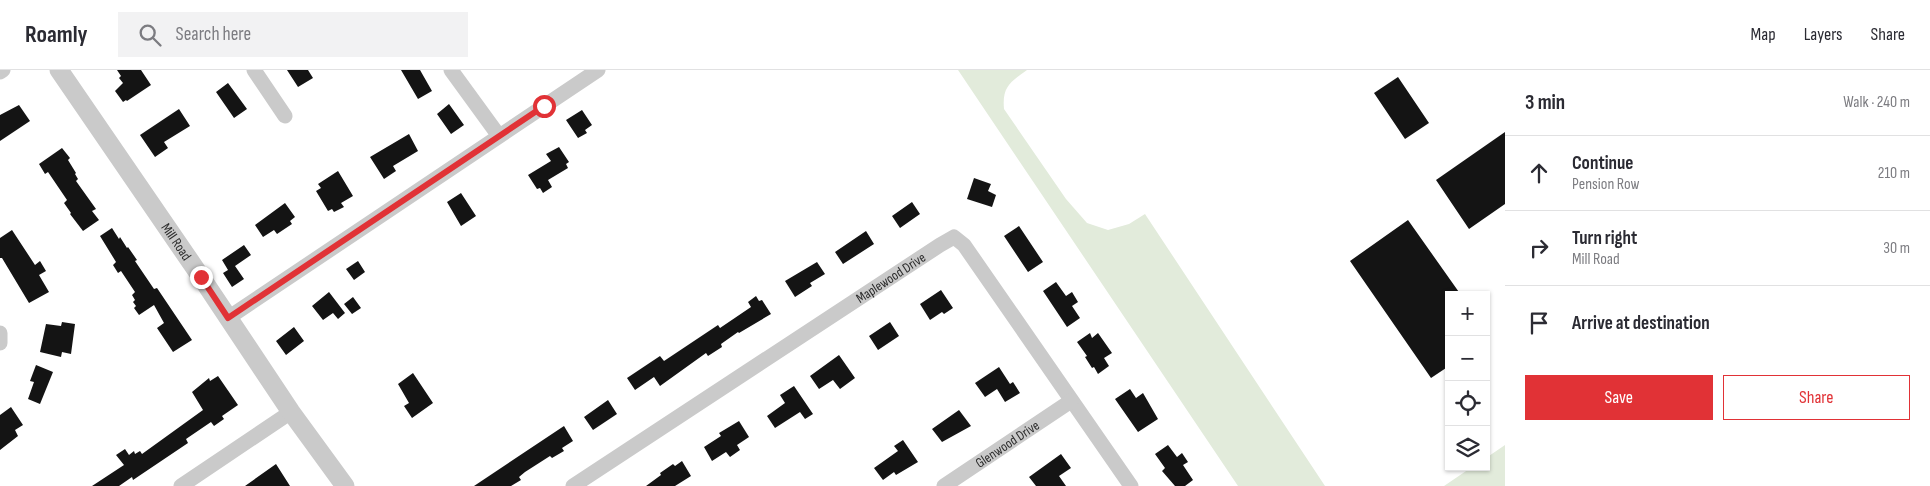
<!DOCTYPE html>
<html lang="en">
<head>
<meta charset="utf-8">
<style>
  :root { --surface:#fff; --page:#f2f2f3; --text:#2b2b33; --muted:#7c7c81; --line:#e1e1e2; --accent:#e13236 }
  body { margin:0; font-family:"Sofia Sans Condensed",sans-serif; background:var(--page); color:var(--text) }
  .controls { position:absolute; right:15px; bottom:15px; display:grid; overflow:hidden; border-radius:0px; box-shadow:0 1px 4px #0004 }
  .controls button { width:45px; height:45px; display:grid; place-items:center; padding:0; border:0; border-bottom:1px solid var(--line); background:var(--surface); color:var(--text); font:25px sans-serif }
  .stop { position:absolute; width:15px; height:15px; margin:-11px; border:4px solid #e13236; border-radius:50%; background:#fff }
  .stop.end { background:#e13236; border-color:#fff; box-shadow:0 1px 5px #0008 }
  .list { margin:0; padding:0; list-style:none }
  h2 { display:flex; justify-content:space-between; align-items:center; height:65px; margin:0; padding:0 20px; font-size:21px }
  h2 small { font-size:16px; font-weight:400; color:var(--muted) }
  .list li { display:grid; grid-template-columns:32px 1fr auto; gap:15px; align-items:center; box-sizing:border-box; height:75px; padding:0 20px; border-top:1px solid var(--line) }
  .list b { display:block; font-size:19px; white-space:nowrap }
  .list p { margin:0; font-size:16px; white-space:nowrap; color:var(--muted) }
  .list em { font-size:16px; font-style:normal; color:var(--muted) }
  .actions { display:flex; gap:10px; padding:15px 20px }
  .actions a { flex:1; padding:11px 0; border:1px solid var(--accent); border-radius:0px; text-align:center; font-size:18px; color:var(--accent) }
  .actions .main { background:var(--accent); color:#fff }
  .icon { flex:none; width:28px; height:28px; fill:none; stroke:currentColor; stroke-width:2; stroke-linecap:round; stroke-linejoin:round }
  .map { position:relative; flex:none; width:1505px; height:416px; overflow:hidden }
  header { display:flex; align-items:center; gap:30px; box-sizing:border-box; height:70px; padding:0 25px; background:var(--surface); border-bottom:1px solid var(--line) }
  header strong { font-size:24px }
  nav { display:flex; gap:28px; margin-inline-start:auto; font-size:18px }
  .search { width:350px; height:45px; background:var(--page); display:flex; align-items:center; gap:12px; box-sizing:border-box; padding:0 18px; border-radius:0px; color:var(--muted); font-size:19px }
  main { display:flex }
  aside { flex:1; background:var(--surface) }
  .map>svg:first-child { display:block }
  .green { fill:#e2ebdb }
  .building { fill:#141414 }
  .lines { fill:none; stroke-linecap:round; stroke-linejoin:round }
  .minor { stroke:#cacaca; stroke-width:15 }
  .tertiary { stroke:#cacaca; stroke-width:19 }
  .route { stroke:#e13236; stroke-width:6 }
  .labels { text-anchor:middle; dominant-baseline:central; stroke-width:5; stroke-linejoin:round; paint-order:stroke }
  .street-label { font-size:14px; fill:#2d2d2d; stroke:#fff }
</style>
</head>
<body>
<header>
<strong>Roamly</strong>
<div class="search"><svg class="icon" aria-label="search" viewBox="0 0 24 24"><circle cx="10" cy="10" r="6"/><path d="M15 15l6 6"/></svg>Search here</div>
<nav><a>Map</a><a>Layers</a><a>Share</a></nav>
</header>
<main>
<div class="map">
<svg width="1505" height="416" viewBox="0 0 1505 416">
  <rect width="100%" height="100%" fill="#fff"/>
  <path class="green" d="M958 0H1027C1010 12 1002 17 1004 39L1066 129 1087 153 1108 160 1129 154 1145 144 1325 416H1238Z
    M1505 375V416H1444L1472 397H1486V388Z"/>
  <path class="building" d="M117 0H141L151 15 127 31 126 30 123 32 115 21 123 13 119 8 121 6Z
    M287 0H308L313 8 298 17Z
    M401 0H420L432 21 418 29Z
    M1398 7 1429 53 1405 69 1374 23Z
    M228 13 247 39 234 48 216 22Z
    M449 34 464 55 451 64 437 44Z
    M19 35 30 51 0 71V45Z
    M179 39 190 56 164 72 168 78 155 87 140 65Z
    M582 40 592 55 585 60 587 63 578 68 566 50Z
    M1505 62V134L1469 159 1436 110Z
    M409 64 418 81 393 96 396 101 384 109 370 87Z
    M559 77 569 92 566 94 568 98 548 110 552 117 543 123 540 118 537 119 528 105 551 91 546 84Z
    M62 78 70 88 68 90 76 103 75 104 78 109 76 111 96 139 92 141 99 150 83 161 70 144 71 143 64 133 67 130 48 102 45 104 39 94Z
    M338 101 353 126 341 133 344 137 334 142 332 139 328 141 316 121 321 118 318 114Z
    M974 108 991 114 988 121 996 125 992 137 967 129Z
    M461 123 476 146 461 156 447 132Z
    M912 132 920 144 900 158 892 146Z
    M285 133 295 147 290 151 292 154 277 164 274 160 263 167 255 155Z
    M1408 150 1461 225H1449V296L1431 308 1350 191Z
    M1019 156 1043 192 1028 202 1004 166Z
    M112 158 119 169 120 167 127 178 128 177 137 190 135 191 154 219 157 218 192 270 173 282 157 258 164 253 154 235 139 245 134 238 136 236 133 232 135 230 132 225 135 222 121 201 118 203 113 195 116 192 100 166Z
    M12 160 35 195 40 191 46 201 39 205 49 222 29 233 2 188H0V168Z
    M866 161 874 174 843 194 835 182Z
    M244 175 251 185 235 196 244 209 232 217 223 203 228 200 222 190Z
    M358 191 365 202 354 210 346 199Z
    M817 192 825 204 810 213 812 216 795 227 785 211Z
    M1056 212 1066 226 1072 222 1078 232 1072 236 1080 248 1067 257 1043 221Z
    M941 220 953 238 944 244 942 242 930 250 920 234Z
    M329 222 345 243 338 249 333 243 323 250 312 236Z
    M756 226 759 231 762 230 771 244 739 263 738 262 721 274 722 277 708 286 706 283 660 316 654 307 635 320 627 308 660 286 664 291 718 255 720 258 751 237 748 232Z
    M353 227 361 238 352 244 344 234Z
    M62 252 75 254 71 284 62 282 61 287 40 282 46 254 61 256Z
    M890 252 899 266 878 280 869 266Z
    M294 257 304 271 286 285 276 271Z
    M1090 263 1092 268 1098 263 1112 283 1104 288 1109 296 1098 304 1094 297 1092 298 1085 287 1087 286 1077 272Z
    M839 285 855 308 840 319 833 310 819 319 810 306Z
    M36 295 53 302 40 334 28 329 34 312 30 311Z
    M999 297 1010 314 1013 312 1020 323 1005 332 997 319 985 327 975 313Z
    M413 303 433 333 412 348 404 336 409 333 398 314Z
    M218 306 238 335 222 346 224 349 214 356 211 352 186 369 188 373 133 410 132 407 119 416H92L124 395 116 385 125 379 129 385 134 381 135 384 140 381 142 384 203 340 192 322 209 308 210 311Z
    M794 316 813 344 805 349 800 342 775 358 767 346 785 333 780 325Z
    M1130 319 1136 328 1143 323 1158 349 1138 362 1115 329Z
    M608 330 617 344 593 360 584 347Z
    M11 337 23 355 15 360 18 366 0 380V345Z
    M959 340 971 356 942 372 932 359Z
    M739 351 749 367 737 375 740 380 730 387 726 382 712 391 704 377 721 366 719 363Z
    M564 356 573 371 562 378 564 381 552 388 550 386 525 402 519 407 521 410 511 416H474Z
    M903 370 918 392 896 405 894 402 883 410 874 398 898 381 894 376Z
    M1168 375 1177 387 1182 383 1188 392 1183 395 1193 410 1185 416H1175L1162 401 1165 398 1155 384Z
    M1061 384 1071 398 1059 406 1066 416H1036L1029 407Z
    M682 391 691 406 675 416H646L661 405 660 403 673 394 675 396Z
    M276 394 290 416H245Z"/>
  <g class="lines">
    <g class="minor">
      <path d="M254 0 285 46"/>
      <path d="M451 0 499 66"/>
      <path d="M0 2 3 0"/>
      <path d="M228 248 598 0"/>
      <path d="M0 263V273"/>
      <path d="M181 416 291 342"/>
      <path id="s1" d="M573 416 940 175 954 167 964 175 1131 416"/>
      <path id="s2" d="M944 416 1071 331"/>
    </g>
    <path class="tertiary" id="s3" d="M59 0 201 207 291 342 345 416"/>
  </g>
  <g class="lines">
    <path class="route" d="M201 207 228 248 544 36"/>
  </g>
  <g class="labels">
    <g class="street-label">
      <text stroke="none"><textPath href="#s3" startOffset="208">Mill Road</textPath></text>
      <text stroke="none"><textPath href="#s1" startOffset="380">Maplewood Drive</textPath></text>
      <text stroke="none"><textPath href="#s2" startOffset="76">Glenwood Drive</textPath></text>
    </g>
  </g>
</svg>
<div class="controls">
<button>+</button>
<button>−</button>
<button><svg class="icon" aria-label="locate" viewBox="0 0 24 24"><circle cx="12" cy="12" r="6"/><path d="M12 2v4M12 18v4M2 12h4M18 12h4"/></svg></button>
<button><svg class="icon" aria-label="layers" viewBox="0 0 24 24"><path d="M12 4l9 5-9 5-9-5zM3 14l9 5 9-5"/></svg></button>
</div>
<div class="stop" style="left:544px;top:36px"></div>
<div class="stop end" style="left:201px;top:207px"></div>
</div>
<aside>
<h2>3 min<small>Walk · 240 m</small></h2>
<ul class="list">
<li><svg class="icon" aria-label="ahead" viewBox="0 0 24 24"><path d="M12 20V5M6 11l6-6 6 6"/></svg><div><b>Continue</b><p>Pension Row</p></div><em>210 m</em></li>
<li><svg class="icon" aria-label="right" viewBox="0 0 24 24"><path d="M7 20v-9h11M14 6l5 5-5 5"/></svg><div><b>Turn right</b><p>Mill Road</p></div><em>30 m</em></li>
<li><svg class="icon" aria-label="arrive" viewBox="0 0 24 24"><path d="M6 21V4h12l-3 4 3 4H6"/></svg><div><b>Arrive at destination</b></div></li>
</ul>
<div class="actions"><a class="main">Save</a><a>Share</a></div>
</aside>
</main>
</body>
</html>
